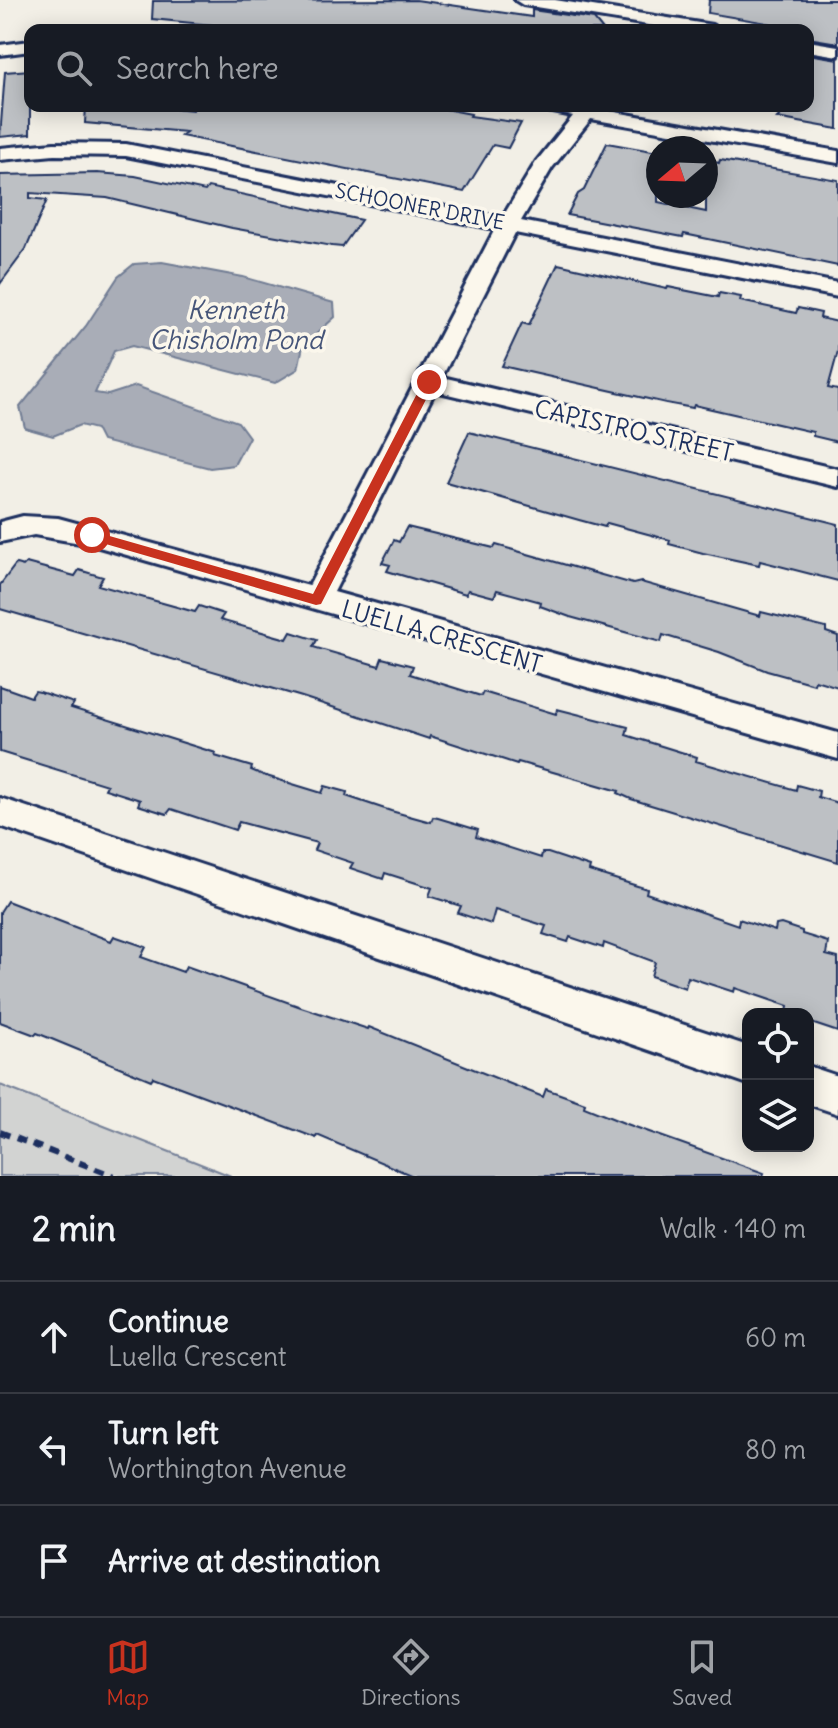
<!DOCTYPE html>
<html lang="en">
<head>
<meta charset="utf-8">
<style>
  :root { --surface:#171b24; --page:#242831; --text:#f1f3f6; --muted:#9ea1a6; --line:#363941; --accent:#c8321e }
  body { margin:0; font-family:Delius,sans-serif; background:var(--page); color:var(--text) }
  .controls { position:absolute; right:24px; bottom:24px; display:grid; overflow:hidden; border-radius:16px; box-shadow:0 4px 20px #0003 }
  .controls button { width:72px; height:72px; display:grid; place-items:center; padding:0; border:0; border-bottom:2px solid var(--line); background:var(--surface); color:var(--text); font:40px sans-serif }
  .compass { position:absolute; left:646px; top:136px; width:72px; height:72px; border-radius:50%; background:var(--surface); box-shadow:0 4px 20px #0003; rotate:251deg }
  .stop { position:absolute; width:24px; height:24px; margin:-18px; border:6px solid #c8321e; border-radius:50%; background:#fff }
  .stop.end { background:#c8321e; border-color:#fff; box-shadow:0 2px 8px #0008 }
  .list { margin:0; padding:0; list-style:none }
  h2 { display:flex; justify-content:space-between; align-items:center; height:104px; margin:0; padding:0 32px; font-size:34px }
  h2 small { font-size:26px; font-weight:400; color:var(--muted) }
  .list li { display:grid; grid-template-columns:52px 1fr auto; gap:24px; align-items:center; box-sizing:border-box; height:112px; padding:0 32px; border-top:2px solid var(--line) }
  .list b { display:block; font-size:30px; white-space:nowrap }
  .list p { margin:0; font-size:26px; white-space:nowrap; color:var(--muted) }
  .list em { font-size:26px; font-style:normal; color:var(--muted) }
  .icon { flex:none; width:44px; height:44px; fill:none; stroke:currentColor; stroke-width:2; stroke-linecap:round; stroke-linejoin:round }
  .map { position:relative; flex:none; width:838px; height:1176px; overflow:hidden }
  .search { position:absolute; background:var(--surface); box-shadow:0 4px 20px #0003; left:24px; right:24px; top:24px; height:88px; display:flex; align-items:center; gap:20px; box-sizing:border-box; padding:0 28px; border-radius:16px; color:var(--muted); font-size:30px }
  .sheet { height:440px; background:var(--surface) }
  nav { display:flex; justify-content:space-around; align-items:center; box-sizing:border-box; height:112px; border-top:2px solid var(--line); background:var(--surface); font-size:22px; color:var(--muted) }
  nav a { display:grid; justify-items:center; gap:4px }
  nav .on { color:var(--accent) }
  .map>svg:first-child { display:block }
  .green { fill:#d2d3d2; stroke:#768198; stroke-width:2 }
  .water { fill:#a9adb7; stroke:#707b93; stroke-width:2 }
  .building { fill:#bdc0c4; stroke:#1b2f5e; stroke-width:2 }
  .lines { fill:none; stroke-linecap:round; stroke-linejoin:round }
  .minor-casing { stroke:#1b2f5e; stroke-width:6 }
  .path { stroke:#1b2f5e; stroke-width:6; stroke-dasharray:10 7; stroke-linecap:butt }
  .minor { fill:#fbf7ec; fill-rule:evenodd }
  .route { fill:#c8321e }
  .labels { text-anchor:middle; dominant-baseline:central; stroke-width:7; stroke-linejoin:round; paint-order:stroke }
  .far-street-label { font-size:20px; fill:#1b2f5e; stroke:#fbf7ec }
  .street-label { font-size:24px; fill:#1b2f5e; stroke:#fbf7ec }
  .water-label { font-size:26px; font-style:italic; fill:#465579; stroke:#fbf7ec }
</style>
</head>
<body>
<div class="map">
<svg width="838" height="1176" viewBox="0 0 838 1176">
  <rect width="100%" height="100%" fill="#f2efe6"/>
  <filter id="ink" filterUnits="userSpaceOnUse"><feTurbulence type="fractalNoise" baseFrequency=".0125" numOctaves="2"/><feDisplacementMap in="SourceGraphic" scale="16" xChannelSelector="R" yChannelSelector="G"/><feConvolveMatrix kernelMatrix="1 2 1 2 8 2 1 2 1" color-interpolation-filters="sRGB"/></filter>
  <g filter="url(#ink)">
    <path class="green" d="M0 1085 231 1176H0Z"/>
    <path class="water" d="M162 262 243 277 334 303 335 317 303 346 298 369 275 383 132 346 114 351 95 393 108 395 136 386 238 422 249 437 234 465 210 468 102 441 96 429 80 425 53 436 25 428 20 407 86 326 118 277 134 264Z"/>
    <path class="building" d="M416 0 532 17V10L594 19 603 30H264L152 19 153 1Z
      M709 0H838V43L808 38V30L708 13Z
      M808 54 838 59V129L777 118 789 106H808Z
      M30 70V134L0 137 5 72Z
      M86 106H151L193 110 194 106H430L471 114 470 116 521 123 508 148 493 145 464 192 181 136 186 132 85 123Z
      M607 143 658 152V202L706 212V160L719 163 720 160 838 180V266L684 234 683 237 567 215 578 194 584 190Z
      M97 173 135 176 205 191 208 187 361 220 342 247 332 246 232 228 107 198 30 193V198L47 200 26 249 0 284V175Z
      M558 264 667 289 668 287 718 297 719 293 741 297 740 301 796 313 798 308 821 313 820 318 838 322V351L828 388 838 390V442L813 436V432L694 405 693 408 666 403 502 366 522 323 529 325Z
      M469 432 838 524V581L760 561 759 565 703 553 669 544 670 540 607 523 605 527 579 520 446 482Z
      M407 527 494 548 496 545 633 584 641 582 760 616 761 612 826 628V632L838 636V687L815 680 814 684 767 671 719 652 663 635 661 642 570 617 540 606 541 602 497 590 494 597 468 590 466 594 387 571 390 565 382 563 394 540 399 542Z
      M26 563 75 576 79 570 103 577 98 585 195 612 199 606 224 614 220 620 287 639 291 632 317 640 313 647 379 666 382 658 413 666 410 674 481 696 483 692 556 714 557 709 628 727 626 735 697 757 696 761 796 790 797 785 819 791 818 797 838 803V862L631 799 618 793 619 791 518 762 517 764 430 736 429 739 302 697 0 609V585L16 564 23 566Z
      M0 686 31 697 35 691 40 692 74 703 71 708 216 753 215 756 252 767 251 770 263 775 322 793 325 786 347 792 346 796 391 811 431 822 433 817 438 818 478 830 476 837 541 858 542 853H548L590 867 589 871 647 889 646 893 738 925 739 919 775 931 776 925 781 924 802 931V934L828 942 826 955 838 958V1032L808 1022V1014H787L788 1006 735 988 734 992 688 977 685 988 651 976 655 962 604 943 603 948 570 937 568 942 543 934 546 926 495 910 491 924 458 913 461 906 429 896 432 888 385 873 383 879 350 868 353 863 314 850 317 843 239 822 235 830 171 809 167 814 138 805 140 800 105 789 107 785 0 752Z
      M7 901 111 941 114 936 146 947 141 957 183 972 186 966 301 1007 368 1029 369 1027 543 1097 546 1089 585 1103 584 1107 624 1123 764 1173 763 1176H413L317 1135 316 1138 153 1077 151 1080 37 1033 35 1035 0 1022V912Z"/>
    <g class="lines">
      <defs>
        <path id="minor" d="M515 0H555L712 25 721 30H679L523 5Z
          M30 41V51L0 55V45Z
          M808 41 838 46V56L808 51Z
          M541 106H600L598 109 838 151V163L591 119 552 168 521 221 838 283V297L515 233 442 377 838 469V487L435 391 334 592 838 733V759L92 545 34 535 0 542V522L23 516 58 518 309 586 495 229 126 156 54 155 0 160V148L54 143 126 144 502 218 536 162 573 116 543 110Z
          M0 798 748 1046V1084L0 826Z
          M808 1066 838 1076V1114L808 1104Z"/>
      </defs>
      <use href="#minor" class="minor-casing"/>
      <path class="path" d="M0 1132 114 1176"/>
      <use href="#minor" class="minor"/>
    </g>
  </g>
  <path class="route" d="M429 378 435 382 321 604 316 605 92 540 86 535 92 531 313 594 423 382Z"/>
  <g class="labels">
    <g class="far-street-label">
      <text transform="translate(420 206) rotate(11)">SCHOONER DRIVE</text>
    </g>
    <g class="street-label">
      <text transform="translate(634 430) rotate(13)">CAPISTRO STREET</text>
      <text transform="translate(442 636) rotate(16)">LUELLA CRESCENT</text>
    </g>
    <g class="water-label">
      <text x="236" y="309">Kenneth<tspan x="236" dy="30">Chisholm Pond</tspan></text>
    </g>
  </g>
</svg>
<div class="controls">
<button><svg class="icon" aria-label="locate" viewBox="0 0 24 24"><circle cx="12" cy="12" r="6"/><path d="M12 2v4M12 18v4M2 12h4M18 12h4"/></svg></button>
<button><svg class="icon" aria-label="layers" viewBox="0 0 24 24"><path d="M12 4l9 5-9 5-9-5zM3 14l9 5 9-5"/></svg></button>
</div>
<svg class="compass" viewBox="-18 -18 36 36"><path d="M0-13l5 13h-10z" fill="#e53935"/><path d="M0 13l5-13h-10z" fill="#9ea1a6"/></svg>
<div class="stop" style="left:92px;top:535px"></div>
<div class="stop end" style="left:429px;top:382px"></div>
<div class="search"><svg class="icon" aria-label="search" viewBox="0 0 24 24"><circle cx="10" cy="10" r="6"/><path d="M15 15l6 6"/></svg>Search here</div>
</div>
<section class="sheet">
<h2>2 min<small>Walk · 140 m</small></h2>
<ul class="list">
<li><svg class="icon" aria-label="ahead" viewBox="0 0 24 24"><path d="M12 20V5M6 11l6-6 6 6"/></svg><div><b>Continue</b><p>Luella Crescent</p></div><em>60 m</em></li>
<li><svg class="icon" aria-label="left" viewBox="0 0 24 24"><path d="M17 20v-9H6M10 6l-5 5 5 5"/></svg><div><b>Turn left</b><p>Worthington Avenue</p></div><em>80 m</em></li>
<li><svg class="icon" aria-label="arrive" viewBox="0 0 24 24"><path d="M6 21V4h12l-3 4 3 4H6"/></svg><div><b>Arrive at destination</b></div></li>
</ul>
</section>
<nav>
<a class="on"><svg class="icon" aria-label="map" viewBox="0 0 24 24"><path d="M3 6l6-2 6 2 6-2v14l-6 2-6-2-6 2zM9 4v14M15 6v14"/></svg>Map</a>
<a><svg class="icon" aria-label="directions" viewBox="0 0 24 24"><path d="M12 3l9 9-9 9-9-9zM9 14v-3h6M13 9l2 2-2 2"/></svg>Directions</a>
<a><svg class="icon" aria-label="saved" viewBox="0 0 24 24"><path d="M7 4h10v16l-5-4-5 4z"/></svg>Saved</a>
</nav>
</body>
</html>
